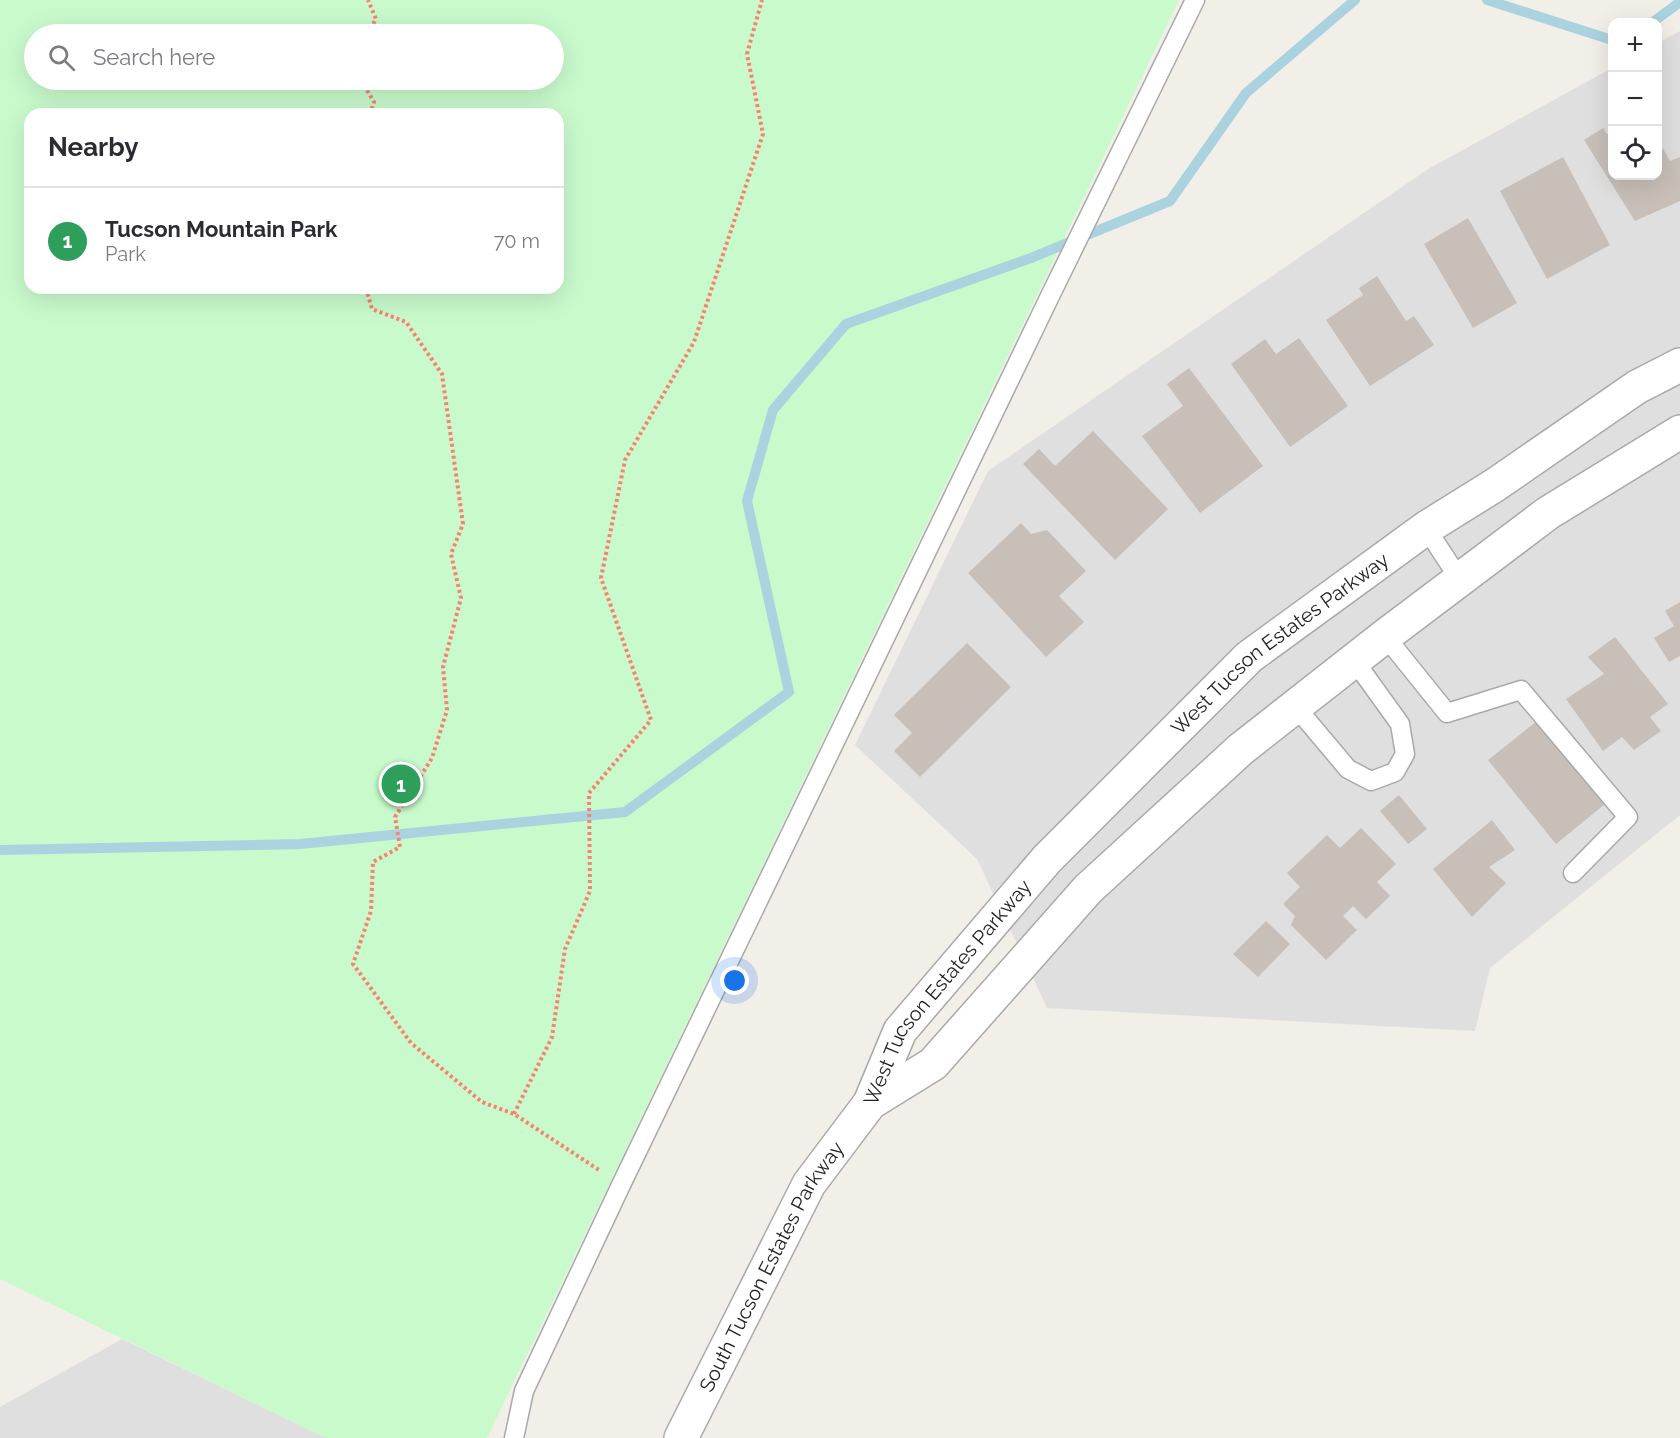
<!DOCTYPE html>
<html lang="en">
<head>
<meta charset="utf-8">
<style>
  :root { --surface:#fff; --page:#f2f2f3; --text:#2b2b33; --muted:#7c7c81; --line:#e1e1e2; --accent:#1a73e8 }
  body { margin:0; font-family:Raleway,sans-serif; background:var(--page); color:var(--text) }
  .controls { position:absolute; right:18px; top:18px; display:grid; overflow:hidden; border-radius:12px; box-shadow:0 6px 24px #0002 }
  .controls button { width:54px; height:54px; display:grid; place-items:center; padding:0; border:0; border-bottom:2px solid var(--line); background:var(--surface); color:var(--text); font:30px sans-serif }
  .you { position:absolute; left:735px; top:981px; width:21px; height:21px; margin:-15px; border:4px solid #fff; border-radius:50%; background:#1a73e8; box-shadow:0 0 0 9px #1a73e833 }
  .badge { display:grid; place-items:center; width:39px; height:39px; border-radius:50%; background:var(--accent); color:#fff; font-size:20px; font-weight:700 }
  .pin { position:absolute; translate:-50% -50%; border:3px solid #fff; box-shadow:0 2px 6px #0006 }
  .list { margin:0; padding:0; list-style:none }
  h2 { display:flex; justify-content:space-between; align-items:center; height:78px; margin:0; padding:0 24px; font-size:26px }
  h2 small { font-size:20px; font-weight:400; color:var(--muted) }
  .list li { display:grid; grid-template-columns:39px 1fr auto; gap:18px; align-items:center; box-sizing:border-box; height:108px; padding:0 24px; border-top:2px solid var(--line) }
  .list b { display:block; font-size:22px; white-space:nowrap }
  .list p { margin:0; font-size:20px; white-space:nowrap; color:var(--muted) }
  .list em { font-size:20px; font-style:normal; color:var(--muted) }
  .icon { flex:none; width:33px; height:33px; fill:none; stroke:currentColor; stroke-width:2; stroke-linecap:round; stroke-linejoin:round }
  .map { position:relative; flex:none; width:1680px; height:1438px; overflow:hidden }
  .search { position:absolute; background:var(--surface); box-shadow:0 6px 24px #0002; left:24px; top:24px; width:540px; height:66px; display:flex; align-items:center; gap:15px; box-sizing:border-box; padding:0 21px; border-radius:33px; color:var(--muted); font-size:22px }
  .panel { position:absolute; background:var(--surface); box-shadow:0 6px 24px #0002; left:24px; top:108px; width:540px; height:186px; border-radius:18px }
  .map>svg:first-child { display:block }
  .residential { fill:#e0dfdf }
  .park { fill:#c8facc; fill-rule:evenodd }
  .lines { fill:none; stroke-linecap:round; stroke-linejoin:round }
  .stream { stroke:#aad3df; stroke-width:10 }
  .building { fill:#c7bfb8 }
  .lane-casing { stroke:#a9a9a9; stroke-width:21 }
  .street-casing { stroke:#a9a9a9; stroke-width:36 }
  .path { stroke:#fa8072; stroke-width:4; stroke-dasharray:3 3; stroke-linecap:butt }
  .lane { stroke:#fff; stroke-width:18 }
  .street { stroke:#fff; stroke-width:33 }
  .labels { text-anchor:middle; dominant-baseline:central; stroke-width:5; stroke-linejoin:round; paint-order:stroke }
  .street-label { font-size:20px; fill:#222; stroke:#fff }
</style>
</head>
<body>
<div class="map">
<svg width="1680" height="1438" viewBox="0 0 1680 1438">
  <rect width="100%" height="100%" fill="#f2efe9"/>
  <path class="residential" d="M1680 31V815L1490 968 1475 1031 1047 1008 977 859 855 745 988 471 1428 169 1612 68V176H1658V43Z
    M122 1339 326 1438H0V1407Z"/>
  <path class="park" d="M0 0H1179L487 1438H326L0 1279ZM34 34H554V80H34ZM30 114H558V288H30Z"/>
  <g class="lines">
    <path class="stream" d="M1487 0 1612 40
      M1653 22 1680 2
      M0 850 300 844 625 812 789 692 747 501 773 410 846 324 1031 258 1170 201 1246 93 1355 0"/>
  </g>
  <path class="building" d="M1603 128 1607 134 1612 132V176H1658V140L1670 161 1680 157V201L1635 221 1584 140Z
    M1563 157 1610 245 1547 279 1500 191Z
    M1468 218 1517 303 1473 328 1424 244Z
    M1377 276 1406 321 1414 316 1434 345 1370 386 1326 320 1363 295 1359 288Z
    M1299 338 1348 406 1290 447 1231 364 1265 339 1276 354Z
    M1189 368 1263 466 1200 513 1142 436 1183 406 1167 384Z
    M1093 431 1168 509 1115 560 1023 464 1039 449 1055 466Z
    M1021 523 1031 534 1047 530 1086 571 1059 596 1084 622 1046 657 968 573Z
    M1680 602V656L1669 662 1654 638 1674 626 1665 611Z
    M1615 637 1668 704 1650 717 1661 731 1634 750 1622 737 1603 751 1566 699 1604 674 1588 657Z
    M967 643 1011 687 920 777 894 751 912 733 894 715Z
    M1537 721 1605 804 1556 844 1488 760Z
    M1399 795 1427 829 1408 844 1380 811Z
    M1492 820 1515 850 1489 867 1506 883 1472 917 1433 869Z
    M1361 828 1396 864 1377 882 1390 896 1366 919 1353 906 1343 916 1357 930 1326 960 1291 925 1295 916 1283 904 1300 887 1287 873 1327 835 1340 848Z
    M1266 921 1290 944 1258 977 1233 954Z"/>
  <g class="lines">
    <defs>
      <path id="lane" d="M1426 528 1460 580
        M1385 636 1447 713 1521 690 1628 817 1573 873
        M1295 706 1348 769 1371 781 1395 772 1405 754 1400 724 1354 660
        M514 1438 524 1391 621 1185 1051 294 1195 0"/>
      <g id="street">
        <path d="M870 1103 933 1064 1088 889 1241 749 1385 636 1548 513 1680 432"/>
        <path id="s1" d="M681 1438 809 1184 870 1103 900 1031 1047 859 1249 657 1426 528 1495 485 1637 387 1680 365"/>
      </g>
    </defs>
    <use href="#lane" class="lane-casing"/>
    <use href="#street" class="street-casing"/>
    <path class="path" d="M367 34 376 19 368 0
      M361 80 374 102 370 114
      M366 288 372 309 406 322 442 374 463 524 451 554 461 598 443 667 447 710 432 758 395 817 400 847 373 862 371 911 353 964 411 1043 482 1102 514 1114 599 1170
      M514 1114 552 1037 565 949 590 891 589 793 651 720 601 578 625 460 694 342 763 134 747 54 762 0"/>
    <use href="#lane" class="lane"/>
    <use href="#street" class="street"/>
  </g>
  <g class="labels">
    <g class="street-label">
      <text stroke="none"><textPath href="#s1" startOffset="1008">West Tucson Estates Parkway</textPath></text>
      <text stroke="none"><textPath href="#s1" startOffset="522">West Tucson Estates Parkway</textPath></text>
      <text stroke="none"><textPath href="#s1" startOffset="194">South Tucson Estates Parkway</textPath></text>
    </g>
  </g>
</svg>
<div class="controls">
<button>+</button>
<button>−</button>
<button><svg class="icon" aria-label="locate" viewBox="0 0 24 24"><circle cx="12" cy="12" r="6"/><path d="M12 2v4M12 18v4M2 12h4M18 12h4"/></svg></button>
</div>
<div class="you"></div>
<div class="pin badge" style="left:401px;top:784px;background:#2e9e5b">1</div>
<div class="search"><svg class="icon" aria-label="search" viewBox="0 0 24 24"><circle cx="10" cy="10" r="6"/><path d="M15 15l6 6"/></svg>Search here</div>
<section class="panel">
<h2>Nearby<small></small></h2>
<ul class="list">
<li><span class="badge" style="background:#2e9e5b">1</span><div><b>Tucson Mountain Park</b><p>Park</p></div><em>70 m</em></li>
</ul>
</section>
</div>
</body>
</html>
